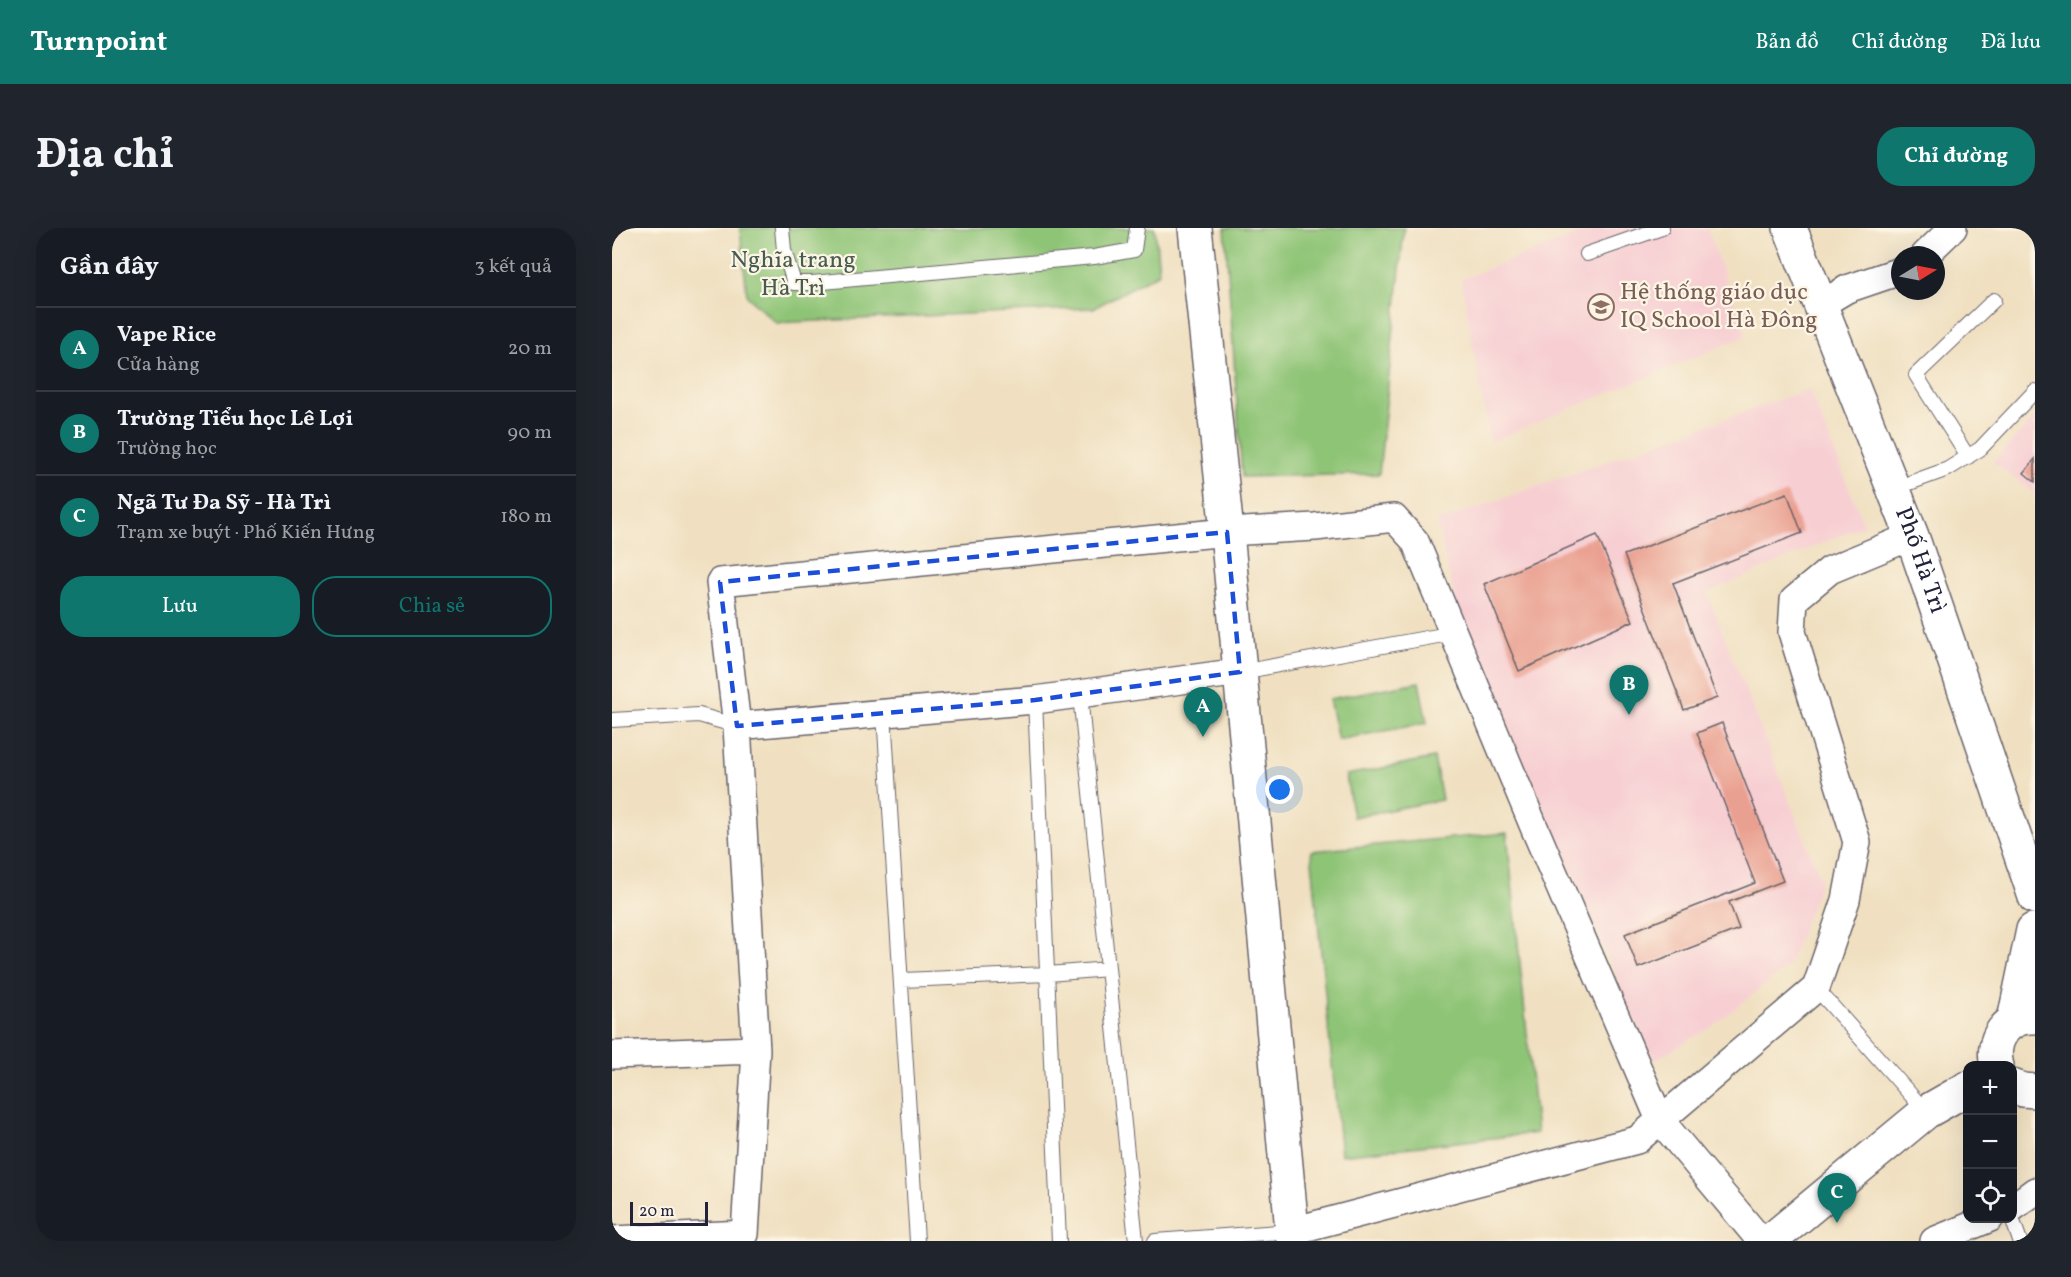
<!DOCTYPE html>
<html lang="vi">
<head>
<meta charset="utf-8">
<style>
  :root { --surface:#171b24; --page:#20242c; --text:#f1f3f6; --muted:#9ea1a6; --line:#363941; --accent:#0f766e }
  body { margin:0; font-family:Vollkorn,serif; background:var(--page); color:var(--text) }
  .controls { position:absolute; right:18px; bottom:18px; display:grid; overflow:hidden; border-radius:12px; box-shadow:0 6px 24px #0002 }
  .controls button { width:54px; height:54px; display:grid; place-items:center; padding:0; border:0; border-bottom:2px solid var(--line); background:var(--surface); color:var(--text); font:30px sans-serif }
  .compass { position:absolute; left:1279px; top:18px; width:54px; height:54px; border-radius:50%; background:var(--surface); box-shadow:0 6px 24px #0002; rotate:80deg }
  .scale { position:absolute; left:18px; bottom:15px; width:78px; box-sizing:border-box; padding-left:6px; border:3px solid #22223b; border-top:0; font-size:16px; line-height:21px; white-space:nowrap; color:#22223b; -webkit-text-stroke:4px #fcf5e5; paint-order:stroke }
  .you { position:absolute; left:668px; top:562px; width:21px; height:21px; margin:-15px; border:4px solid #fff; border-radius:50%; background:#1a73e8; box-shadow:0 0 0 9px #1a73e833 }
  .badge { display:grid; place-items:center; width:39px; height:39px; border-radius:50%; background:var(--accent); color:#fff; font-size:20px; font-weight:700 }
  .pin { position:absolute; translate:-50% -50px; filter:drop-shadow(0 2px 3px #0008) }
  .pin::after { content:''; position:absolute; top:32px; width:21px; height:18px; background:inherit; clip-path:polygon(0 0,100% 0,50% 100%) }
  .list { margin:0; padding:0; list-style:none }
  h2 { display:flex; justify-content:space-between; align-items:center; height:78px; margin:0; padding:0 24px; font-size:26px }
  h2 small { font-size:20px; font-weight:400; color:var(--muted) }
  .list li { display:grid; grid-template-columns:39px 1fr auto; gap:18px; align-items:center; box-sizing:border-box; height:84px; padding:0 24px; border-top:2px solid var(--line) }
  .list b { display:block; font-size:22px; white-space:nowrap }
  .list p { margin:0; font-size:20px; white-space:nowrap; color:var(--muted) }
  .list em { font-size:20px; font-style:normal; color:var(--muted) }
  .actions { display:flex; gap:12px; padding:18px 24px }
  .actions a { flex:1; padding:14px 0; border:2px solid var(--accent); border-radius:24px; text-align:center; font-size:21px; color:var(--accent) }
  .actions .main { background:var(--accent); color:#fff }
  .icon { flex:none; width:33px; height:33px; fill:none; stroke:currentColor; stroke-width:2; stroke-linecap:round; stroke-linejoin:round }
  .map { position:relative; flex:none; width:1423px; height:1013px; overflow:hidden; border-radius:24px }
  header { display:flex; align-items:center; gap:36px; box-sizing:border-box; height:84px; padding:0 30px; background:var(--accent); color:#fff }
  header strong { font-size:28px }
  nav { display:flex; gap:33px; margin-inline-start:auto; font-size:21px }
  .intro { display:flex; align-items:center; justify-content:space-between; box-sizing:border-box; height:144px; padding:0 36px }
  h1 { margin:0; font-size:42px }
  .button { padding:15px 27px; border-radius:24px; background:var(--accent); color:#fff; font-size:21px; font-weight:700 }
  main { display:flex; gap:36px; padding:0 36px }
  aside { flex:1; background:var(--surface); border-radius:24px; box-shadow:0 6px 24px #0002 }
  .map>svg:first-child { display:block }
  .built { fill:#f7cfd3 }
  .green { fill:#8ec476; stroke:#587358; stroke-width:1.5 }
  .building { fill:#eaa091 }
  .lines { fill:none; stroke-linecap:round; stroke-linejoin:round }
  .service-casing { stroke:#6a646a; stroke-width:16 }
  .minor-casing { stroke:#6a646a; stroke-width:30 }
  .tertiary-casing { stroke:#6a646a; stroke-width:36 }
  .service { stroke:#fff; stroke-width:14 }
  .minor { stroke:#fff; stroke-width:27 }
  .tertiary { stroke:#fff; stroke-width:33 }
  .marked { fill:none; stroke:#1d4ed8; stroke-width:4.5; stroke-dasharray:12 8; stroke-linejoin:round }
  .labels { text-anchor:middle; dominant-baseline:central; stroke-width:4.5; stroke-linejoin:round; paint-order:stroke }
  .park-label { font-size:24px; fill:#485b50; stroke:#fcf5e5 }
  .education-label { font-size:24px; fill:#785e54; stroke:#fcf5e5; text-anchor:start }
  .street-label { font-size:24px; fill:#22223b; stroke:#fcf5e5 }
</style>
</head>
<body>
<header>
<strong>Turnpoint</strong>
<nav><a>Bản đồ</a><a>Chỉ đường</a><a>Đã lưu</a></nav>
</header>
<div class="intro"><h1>Địa chỉ</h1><a class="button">Chỉ đường</a></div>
<main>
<aside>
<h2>Gần đây<small>3 kết quả</small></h2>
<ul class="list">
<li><span class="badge">A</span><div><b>Vape Rice</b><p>Cửa hàng</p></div><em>20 m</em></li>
<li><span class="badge">B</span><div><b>Trường Tiểu học Lê Lợi</b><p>Trường học</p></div><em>90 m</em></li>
<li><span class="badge">C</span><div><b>Ngã Tư Đa Sỹ - Hà Trì</b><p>Trạm xe buýt · Phố Kiến Hưng</p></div><em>180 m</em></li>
</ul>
<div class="actions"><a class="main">Lưu</a><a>Chia sẻ</a></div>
</aside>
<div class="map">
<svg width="1423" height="1013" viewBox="0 0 1423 1013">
  <rect width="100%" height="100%" fill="#fcf5e5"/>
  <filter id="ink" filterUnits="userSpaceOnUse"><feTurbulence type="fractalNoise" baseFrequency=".0167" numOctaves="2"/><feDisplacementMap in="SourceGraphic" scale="12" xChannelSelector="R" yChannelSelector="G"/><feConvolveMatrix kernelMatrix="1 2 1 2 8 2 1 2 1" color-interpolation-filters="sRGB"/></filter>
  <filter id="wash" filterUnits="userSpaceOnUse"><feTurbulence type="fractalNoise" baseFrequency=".008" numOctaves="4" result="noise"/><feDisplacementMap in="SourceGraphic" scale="24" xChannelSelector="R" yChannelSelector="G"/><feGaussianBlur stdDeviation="1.35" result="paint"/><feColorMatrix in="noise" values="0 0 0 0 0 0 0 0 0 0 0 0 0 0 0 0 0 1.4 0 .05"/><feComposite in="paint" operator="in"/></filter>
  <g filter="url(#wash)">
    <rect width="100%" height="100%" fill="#f0e0c1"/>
    <path class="built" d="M984 0H1095L1134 108 878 214 849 51Z
      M1197 161 1252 297 1095 365 1209 652 1176 738 1100 799 1041 833 845 381 825 294Z
      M1423 189V266L1381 234Z"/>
    <path class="green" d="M128 0H543L547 45 482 80 164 95 135 68Z
      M613 0H792L767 246 630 249Z
      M807 454 815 495 726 512 717 471Z
      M822 530 830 572 741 589 734 547Z
      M895 605 925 905 729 927 699 623Z"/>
    <g id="blocks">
      <path class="building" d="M1423 231V254L1412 245Z
        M1175 265 1190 305 1061 355 1105 470 1072 482 1012 327Z
        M985 307 1021 393 907 443 872 356Z
        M1110 495 1171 653 1117 674 1127 701 1026 740 1013 706 1143 655 1085 505Z"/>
    </g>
  </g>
  <g filter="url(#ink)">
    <use href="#blocks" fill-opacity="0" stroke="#6a646a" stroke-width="1.5"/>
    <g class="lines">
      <defs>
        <path id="service" d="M170 0 172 22 182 55H200L482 29 522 22 525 0
          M975 26 1050 0
          M1356 229 1304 147 1382 72
          M1281 261 1336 241 1368 221 1423 163
          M629 444 842 405
          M468 467 524 1013
          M423 472 447 1013
          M272 485 305 1013
          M0 492 87 487 125 498
          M290 752 436 746 496 741
          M1204 760 1314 884
          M1400 990 1408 1013
          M543 1013 680 1003"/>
        <path id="minor" d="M1313 27 1341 0
          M1208 77 1235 61 1288 43
          M125 498 423 472 628 444
          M0 827 144 822
          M1400 980 1423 963
          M680 1003 1025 912 1204 760 1234 672 1245 614 1180 404 1182 372 1218 342 1300 308
          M0 1012 133 1006 144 822 125 498 108 354 615 304 703 299 782 290 803 313 922 599 1048 892 1149 1013
          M1322 1013 1378 990"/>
        <g id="tertiary">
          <path d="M583 0 615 304 681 1013"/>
          <path id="s1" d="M1178 0 1300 308 1423 669"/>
          <path d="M1402 792 1421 702"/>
          <path d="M1385 838C1378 812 1395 787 1422 789"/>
          <path d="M1400 858 1411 862 1423 863"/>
          <path d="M1158 1013 1314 884 1356 860"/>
        </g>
      </defs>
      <use href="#service" class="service-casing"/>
      <use href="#minor" class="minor-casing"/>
      <use href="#tertiary" class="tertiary-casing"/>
      <use href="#service" class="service"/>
      <use href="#minor" class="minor"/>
      <use href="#tertiary" class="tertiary"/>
    </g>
  </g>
  <path class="marked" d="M615 304 628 444 423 472 125 498 108 354Z"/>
  <defs>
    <symbol id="school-ring" viewBox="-11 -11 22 22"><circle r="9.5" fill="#fcf5e5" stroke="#8d6e63" stroke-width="1.5"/><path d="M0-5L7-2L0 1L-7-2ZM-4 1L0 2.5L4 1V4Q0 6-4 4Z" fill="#8d6e63"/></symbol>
  </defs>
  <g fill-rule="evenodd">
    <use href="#school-ring" x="974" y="64" width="30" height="30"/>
  </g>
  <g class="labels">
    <g class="park-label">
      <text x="181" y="33">Nghĩa trang<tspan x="181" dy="28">Hà Trì</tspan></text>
    </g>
    <g class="education-label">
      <text x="1008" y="65">Hệ thống giáo dục<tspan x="1008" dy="28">IQ School Hà Đông</tspan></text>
    </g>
    <g class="street-label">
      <text stroke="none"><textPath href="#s1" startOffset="357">Phố Hà Trì</textPath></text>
    </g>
  </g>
</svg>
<div class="controls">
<button>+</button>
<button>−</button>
<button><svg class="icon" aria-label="locate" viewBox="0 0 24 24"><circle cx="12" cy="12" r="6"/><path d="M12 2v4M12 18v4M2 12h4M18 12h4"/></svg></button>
</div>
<svg class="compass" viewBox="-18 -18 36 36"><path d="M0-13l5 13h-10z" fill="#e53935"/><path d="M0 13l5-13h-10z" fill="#9ea1a6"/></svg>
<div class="scale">20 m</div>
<div class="you"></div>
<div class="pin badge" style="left:591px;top:509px">A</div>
<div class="pin badge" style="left:1017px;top:487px">B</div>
<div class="pin badge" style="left:1225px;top:995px">C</div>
</div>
</main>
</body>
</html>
